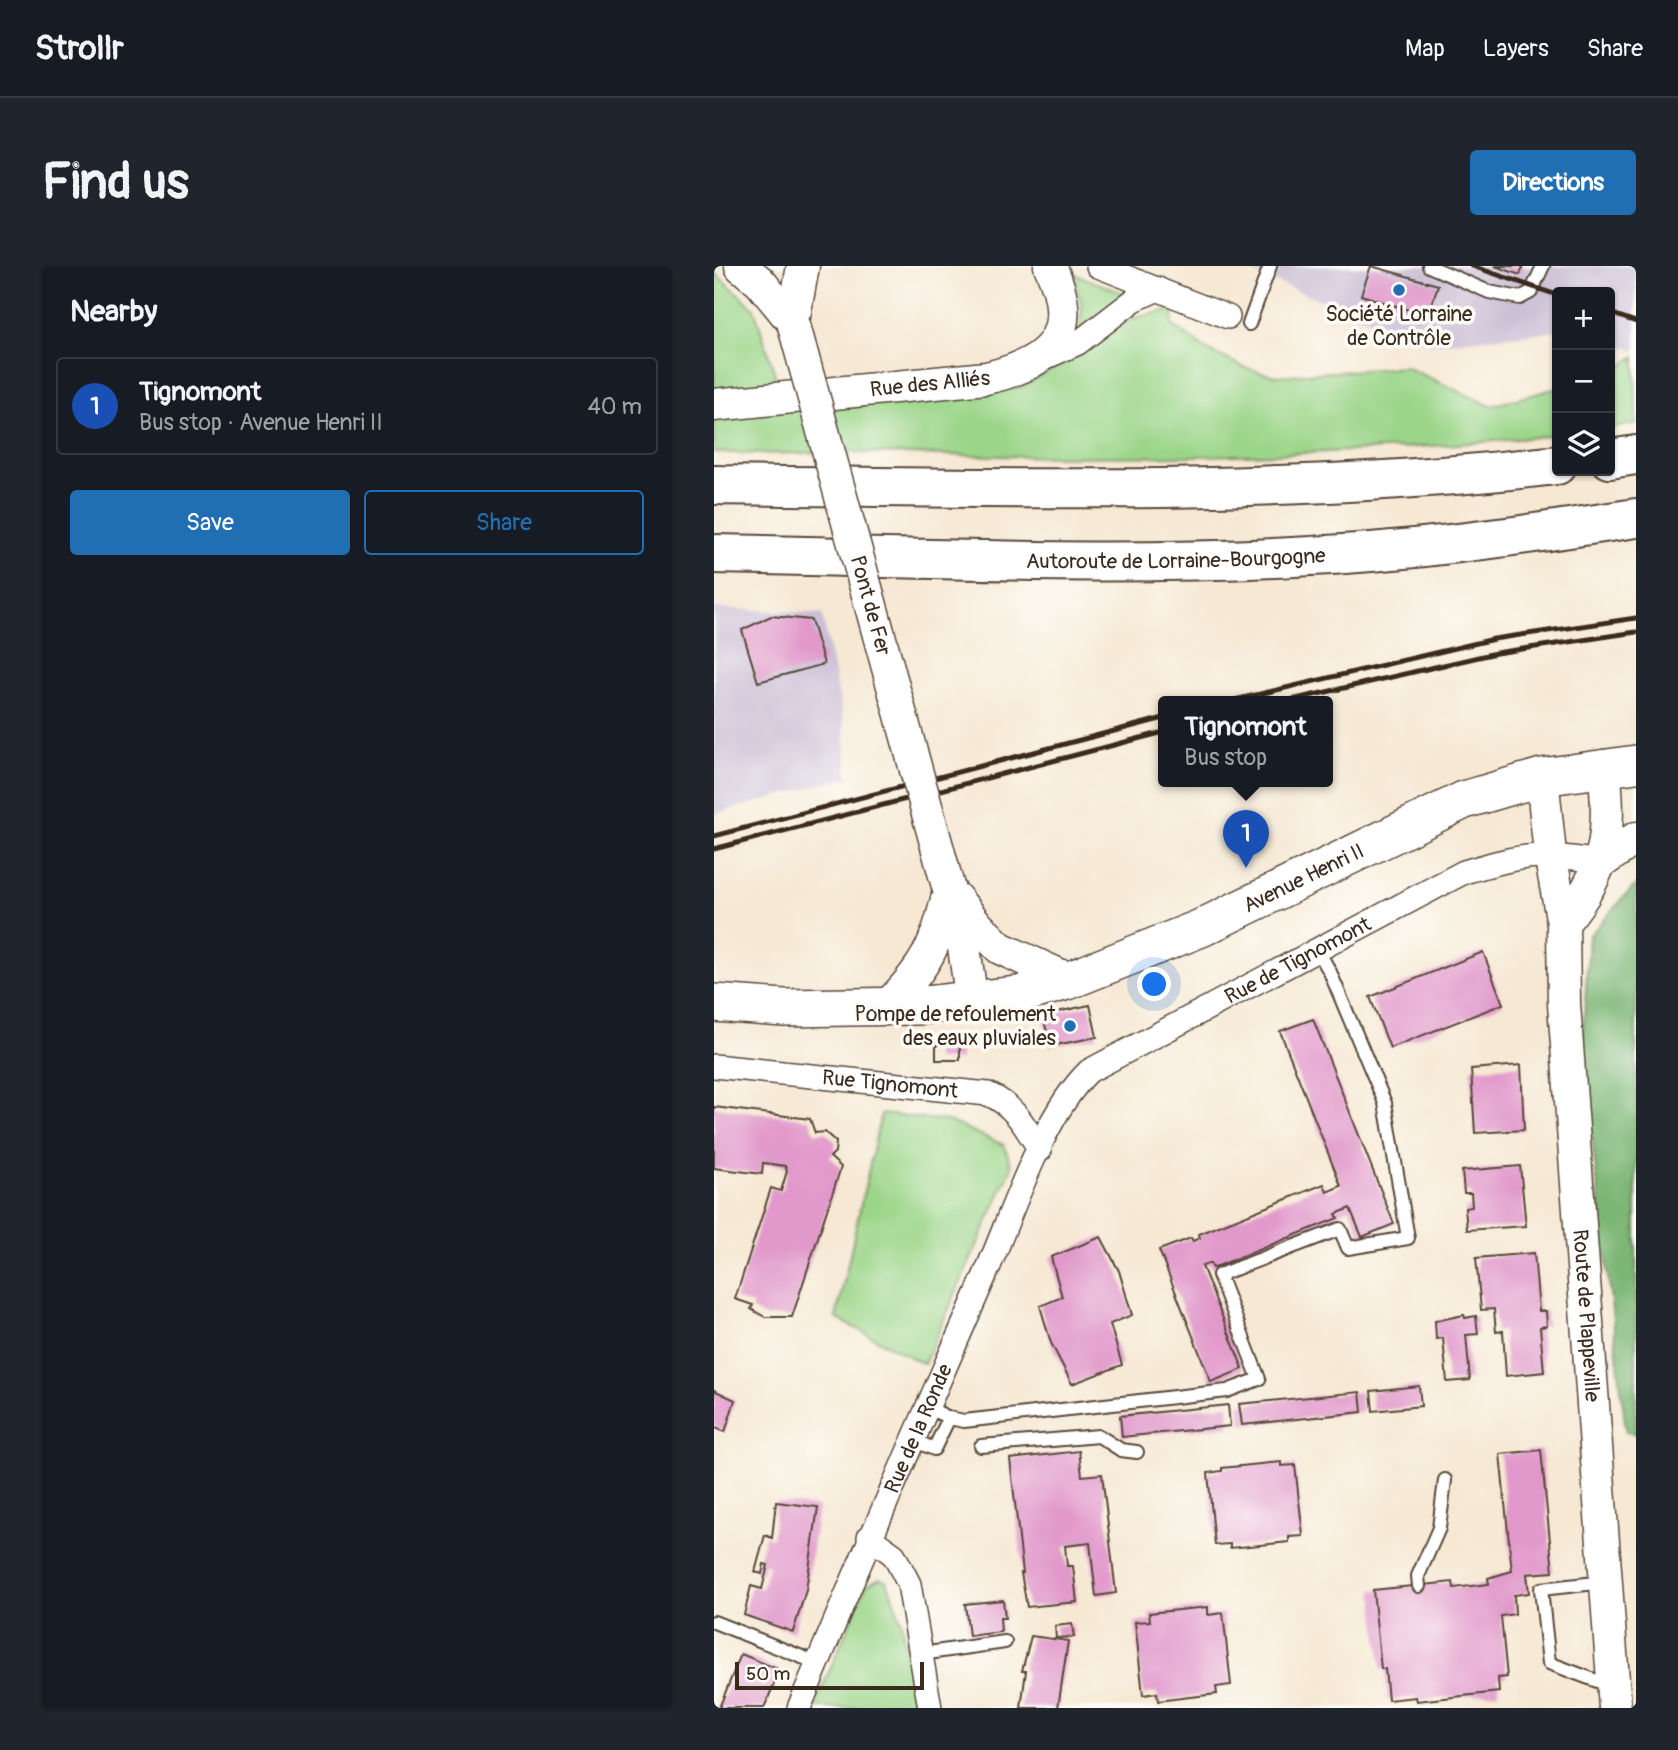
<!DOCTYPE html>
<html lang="en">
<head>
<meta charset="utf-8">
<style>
  :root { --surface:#171b24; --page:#20242c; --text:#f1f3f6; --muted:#9ea1a6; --line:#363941; --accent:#1f6fb2 }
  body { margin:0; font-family:Pangolin,sans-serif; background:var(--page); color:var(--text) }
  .controls { position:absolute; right:21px; top:21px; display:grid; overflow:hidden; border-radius:7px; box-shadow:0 2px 5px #0004 }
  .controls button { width:63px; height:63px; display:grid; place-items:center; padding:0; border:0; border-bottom:2px solid var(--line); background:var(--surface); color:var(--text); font:35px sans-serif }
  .scale { position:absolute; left:21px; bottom:18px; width:189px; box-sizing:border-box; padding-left:7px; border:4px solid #3b2a1e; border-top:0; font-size:19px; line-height:24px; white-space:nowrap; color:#3b2a1e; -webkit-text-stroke:5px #fdfcf7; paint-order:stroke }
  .you { position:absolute; left:441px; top:719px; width:24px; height:24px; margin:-18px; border:5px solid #fff; border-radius:50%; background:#1a73e8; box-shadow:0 0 0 10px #1a73e833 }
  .badge { display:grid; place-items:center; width:46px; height:46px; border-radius:50%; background:var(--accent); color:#fff; font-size:23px; font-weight:700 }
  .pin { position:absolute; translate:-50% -58px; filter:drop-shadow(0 2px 4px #0008) }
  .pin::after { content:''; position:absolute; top:37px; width:24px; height:21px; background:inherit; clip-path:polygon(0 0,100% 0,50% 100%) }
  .popup { position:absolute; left:444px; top:430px; width:175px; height:91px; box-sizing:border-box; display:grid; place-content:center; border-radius:7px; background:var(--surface); filter:drop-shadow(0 2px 5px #0005); font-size:23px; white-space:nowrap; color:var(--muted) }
  .popup b { font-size:26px; color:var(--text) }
  .popup::after { content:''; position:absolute; left:50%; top:100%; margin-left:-14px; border:14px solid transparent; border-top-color:var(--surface) }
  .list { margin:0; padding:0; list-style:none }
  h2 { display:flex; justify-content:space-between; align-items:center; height:91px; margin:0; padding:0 28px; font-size:30px }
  h2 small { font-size:23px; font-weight:400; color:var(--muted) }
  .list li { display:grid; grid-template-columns:46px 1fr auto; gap:21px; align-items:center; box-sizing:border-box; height:98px; margin:0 14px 14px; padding:0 14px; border:2px solid var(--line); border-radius:7px }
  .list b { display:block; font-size:26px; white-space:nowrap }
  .list p { margin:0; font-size:23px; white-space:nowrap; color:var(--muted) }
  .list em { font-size:23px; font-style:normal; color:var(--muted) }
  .actions { display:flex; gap:14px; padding:21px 28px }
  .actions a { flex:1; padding:16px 0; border:2px solid var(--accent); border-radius:7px; text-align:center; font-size:24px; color:var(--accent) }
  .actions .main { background:var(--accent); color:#fff }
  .icon { flex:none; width:38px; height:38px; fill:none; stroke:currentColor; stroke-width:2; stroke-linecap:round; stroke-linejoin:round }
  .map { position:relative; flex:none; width:922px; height:1442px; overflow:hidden; border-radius:7px }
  header { display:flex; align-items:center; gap:42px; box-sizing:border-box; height:98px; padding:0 35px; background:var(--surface); border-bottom:2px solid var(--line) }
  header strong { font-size:33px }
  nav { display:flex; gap:38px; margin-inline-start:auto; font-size:24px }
  .intro { display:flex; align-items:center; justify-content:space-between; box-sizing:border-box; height:168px; padding:0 42px }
  h1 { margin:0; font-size:49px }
  .button { padding:18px 32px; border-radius:7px; background:var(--accent); color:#fff; font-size:24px; font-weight:700 }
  main { display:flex; gap:42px; padding:0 42px }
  aside { flex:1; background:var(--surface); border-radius:7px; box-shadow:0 2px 5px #0004 }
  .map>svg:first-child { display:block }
  .industrial { fill:#cabfd6 }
  .green { fill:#9bd589; stroke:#6b8054; stroke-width:2 }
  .forest { fill:#7cb675; stroke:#5c704a; stroke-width:2 }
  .building { fill:#e199cb }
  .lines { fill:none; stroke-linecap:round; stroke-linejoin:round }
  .lane-casing { stroke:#574639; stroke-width:16 }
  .street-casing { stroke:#574639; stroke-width:26 }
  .secondary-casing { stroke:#574639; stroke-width:35 }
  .primary-casing { stroke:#574639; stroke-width:40 }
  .highway-casing { stroke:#574639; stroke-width:42 }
  .lane { stroke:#fff; stroke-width:12 }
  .street { stroke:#fff; stroke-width:23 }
  .secondary { stroke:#fff; stroke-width:32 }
  .primary { stroke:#fff; stroke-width:37 }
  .highway { stroke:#fff; stroke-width:38 }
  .rail { stroke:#3b2a1e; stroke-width:5 }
  .secondary-bridge-casing { stroke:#574639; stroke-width:35; stroke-linecap:butt }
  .secondary-bridge { stroke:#fff; stroke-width:32 }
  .poi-dot { fill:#1f6fb2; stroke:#fdfcf7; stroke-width:2.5 }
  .labels { text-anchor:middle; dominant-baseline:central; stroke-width:7; stroke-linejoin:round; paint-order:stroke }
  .poi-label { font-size:21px; fill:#3b2a1e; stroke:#fdfcf7 }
  .street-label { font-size:21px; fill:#3b2a1e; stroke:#fdfcf7 }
</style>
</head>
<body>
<header>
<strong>Strollr</strong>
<nav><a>Map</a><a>Layers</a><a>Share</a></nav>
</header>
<div class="intro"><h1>Find us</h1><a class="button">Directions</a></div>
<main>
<aside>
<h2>Nearby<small></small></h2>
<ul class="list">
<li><span class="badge" style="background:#1a4fb4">1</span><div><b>Tignomont</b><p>Bus stop · Avenue Henri II</p></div><em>40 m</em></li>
</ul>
<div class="actions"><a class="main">Save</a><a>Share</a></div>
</aside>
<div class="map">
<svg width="922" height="1442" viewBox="0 0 922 1442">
  <rect width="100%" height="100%" fill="#fdfcf7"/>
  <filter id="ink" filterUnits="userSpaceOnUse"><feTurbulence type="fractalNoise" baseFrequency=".0143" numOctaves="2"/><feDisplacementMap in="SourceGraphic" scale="14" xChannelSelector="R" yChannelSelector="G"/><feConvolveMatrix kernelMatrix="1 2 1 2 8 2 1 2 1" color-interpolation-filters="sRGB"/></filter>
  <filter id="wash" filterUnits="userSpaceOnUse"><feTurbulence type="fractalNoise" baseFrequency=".00686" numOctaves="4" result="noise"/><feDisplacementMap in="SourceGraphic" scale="28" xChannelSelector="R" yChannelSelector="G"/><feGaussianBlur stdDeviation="1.57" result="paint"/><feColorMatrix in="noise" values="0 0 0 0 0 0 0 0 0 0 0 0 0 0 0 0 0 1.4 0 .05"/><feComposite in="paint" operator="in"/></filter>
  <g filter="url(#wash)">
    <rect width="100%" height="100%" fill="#f6e8d3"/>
    <path class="industrial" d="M522 0H922V85L896 75V26H843V65L716 78Z
      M0 342 108 348 129 451 134 511 0 548Z"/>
    <path class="green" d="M0 6 40 42 65 121 0 127Z
      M358 7 412 28 366 64 368 41Z
      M460 43 458 59 493 84 534 103 562 110 692 101 777 140 843 122V169C616 193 387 194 159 187 106 185 53 190 0 186V150L310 120 416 53Z
      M921 90 922 158 896 162V109Z
      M167 848 234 855 290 879 298 901 210 1098 122 1052Z
      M166 1312 173 1315 187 1355 200 1442H100L152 1319Z"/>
    <path class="forest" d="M922 618V1168L912 1166 868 785 875 670Z"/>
    <g id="blocks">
      <path class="building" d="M657 0 724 19 714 50 647 29Z
        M781 0H809L806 9Z
        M57 350 97 354 110 398 44 416 28 364Z
        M769 686 789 738 676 782 656 731Z
        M376 739 383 771 336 780 329 749Z
        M599 753 680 958 648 971 636 942 622 948 624 952 499 1002 496 997 488 1000 529 1103 497 1116 445 984 477 972 479 975 486 972 485 968 610 918 613 926 627 920 566 765Z
        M222 779H246V794H222Z
        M807 799 810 864 761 867 757 803Z
        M0 841 96 853 101 867 111 866 122 876 121 886 116 891 127 901 78 1051H51L37 1043 39 1039 21 1033 57 922 67 925 73 905 71 900 49 897 48 908 0 902Z
        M806 900 812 960 753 964 751 942 758 941 757 927H750L748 905Z
        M387 971 405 1005 418 1049 396 1058 408 1099 358 1118 337 1077 326 1040 348 1031 337 991Z
        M820 987 825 1045H832L833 1060 826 1061 830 1106 792 1110 789 1065 782 1066 780 1043 767 1044 762 992Z
        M750 1049 751 1052 762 1050 764 1068 752 1069 756 1114 733 1116 729 1072 722 1073 721 1055Z
        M705 1120 707 1140 659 1145 657 1125Z
        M0 1124 21 1134 11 1166 0 1161Z
        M646 1126 648 1146 528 1159 525 1138Z
        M514 1139 516 1160 408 1171 406 1150Z
        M827 1184 839 1306 813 1308 815 1327 800 1329 801 1348 787 1350 793 1411 784 1412 785 1426 703 1435 702 1431 674 1434 671 1403H667L659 1324 739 1316 740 1322 775 1318 774 1312 798 1305 786 1188Z
        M365 1185 368 1210 388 1208 402 1327 382 1330 376 1277 351 1280 353 1300H359L363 1336 313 1341 307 1307H309L296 1193Z
        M567 1196V1200L581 1199 589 1270 575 1271V1276L516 1282V1278L501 1279 494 1207 508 1205V1202Z
        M62 1236 104 1241 92 1324 79 1366 30 1349 37 1320 48 1323 54 1299 50 1298 48 1308 41 1306 51 1269 58 1272Z
        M289 1334 291 1352H286L287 1366 255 1370 251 1338Z
        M494 1341V1349L509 1347 517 1419 502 1421 503 1428 476 1431 444 1435 443 1427 429 1429 421 1356 436 1355 435 1347Z
        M358 1358 360 1371 342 1372 341 1360Z
        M317 1370 354 1375 344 1442H307L312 1405H308Z
        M27 1388 66 1404 50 1442H5Z"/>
    </g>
  </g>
  <g filter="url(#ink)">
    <use href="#blocks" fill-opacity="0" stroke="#574639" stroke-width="2"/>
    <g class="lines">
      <defs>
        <path id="lane" d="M715 0 775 26 806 32 817 26 829 0
          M535 58 556 0
          M213 1141 235 1152 250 1155 513 1125 545 1113 505 1009 626 963 634 982 694 972 671 837 616 706 603 683
          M199 1174 220 1183 235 1152
          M267 1180 385 1170 407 1184 423 1186
          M891 1316 827 1323 835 1397 883 1415 898 1414
          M705 1320 704 1310 725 1262 731 1214
          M0 1356 103 1397
          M207 1388 291 1376"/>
        <g id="street">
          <path d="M384 0 514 51"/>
          <path d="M328 93 364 77 420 34 444 23"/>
          <path id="s1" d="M0 800 274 828C300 839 311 860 326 884"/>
          <path d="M155 1271 180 1289 195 1318 216 1442"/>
          <path id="s2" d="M85 1442C145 1296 209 1152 272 1007 298 948 329 849 375 805L750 606C811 588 825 586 888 596"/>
        </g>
        <g id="secondary">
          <path d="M27 0 46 16 79 56"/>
          <path d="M79 56 89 0"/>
          <path id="s3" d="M0 139 272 112C338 97 367 67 336 0"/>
          <path id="s4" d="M828 511 836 588 849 657 850 738 901 1442"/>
          <path d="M888 596 922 572"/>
          <path d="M235 624 263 659 286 682 356 714"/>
          <path d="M239 635 247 661 258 736"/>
          <path d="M849 657C894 604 897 568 890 500"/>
          <path d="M175 738C213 700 224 676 235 624"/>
        </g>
        <g id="primary">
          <path id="s5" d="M0 737 70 742 202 740 305 729 356 714 487 662 750 534 828 511 922 498"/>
        </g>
        <g id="highway">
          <path d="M896 193 922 189"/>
          <path d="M0 219C279 222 566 231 843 199"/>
          <path id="s6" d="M0 288C214 292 430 303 644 287 737 280 830 266 922 252"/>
        </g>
      </defs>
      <use href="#lane" class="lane-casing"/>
      <use href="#street" class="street-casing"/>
      <use href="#secondary" class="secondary-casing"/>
      <use href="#primary" class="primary-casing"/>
      <use href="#highway" class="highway-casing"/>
      <use href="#lane" class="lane"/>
      <use href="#street" class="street"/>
      <use href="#secondary" class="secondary"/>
      <use href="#primary" class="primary"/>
      <use href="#highway" class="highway"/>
      <path class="rail" d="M758 0 843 29
        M896 47 922 56
        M512 436 780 373 922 352
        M569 436 782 387 922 366
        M0 570 450 452
        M0 583 450 466"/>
      <defs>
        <g id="secondary-bridge">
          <path id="s7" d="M79 56 235 624"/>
        </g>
      </defs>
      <use href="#secondary-bridge" class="secondary-bridge-casing"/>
      <use href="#secondary-bridge" class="secondary-bridge"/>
    </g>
  </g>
  <g class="poi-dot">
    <circle cx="685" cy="24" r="7"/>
    <circle cx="356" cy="760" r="7"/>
  </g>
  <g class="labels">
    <g class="poi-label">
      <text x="685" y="48">Société Lorraine<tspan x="685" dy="24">de Contrôle</tspan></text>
      <text x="342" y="748" text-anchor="end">Pompe de refoulement<tspan x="342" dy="24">des eaux pluviales</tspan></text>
    </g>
    <g class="street-label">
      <text stroke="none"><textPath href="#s3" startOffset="217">Rue des Alliés</textPath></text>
      <text stroke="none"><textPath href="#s6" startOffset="462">Autoroute de Lorraine-Bourgogne</textPath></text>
      <text stroke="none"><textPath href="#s7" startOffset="294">Pont de Fer</textPath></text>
      <text stroke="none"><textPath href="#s5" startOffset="614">Avenue Henri II</textPath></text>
      <text stroke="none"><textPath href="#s2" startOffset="938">Rue de Tignomont</textPath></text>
      <text stroke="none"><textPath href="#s1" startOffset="177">Rue Tignomont</textPath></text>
      <text stroke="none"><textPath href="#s4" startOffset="541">Route de Plappeville</textPath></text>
      <text stroke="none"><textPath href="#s2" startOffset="304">Rue de la Ronde</textPath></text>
    </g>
  </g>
</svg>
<div class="controls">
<button>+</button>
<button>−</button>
<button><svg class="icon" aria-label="layers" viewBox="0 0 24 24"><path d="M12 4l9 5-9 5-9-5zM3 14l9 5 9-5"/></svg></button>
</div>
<div class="scale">50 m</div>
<div class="you"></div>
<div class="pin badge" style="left:532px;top:602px;background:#1a4fb4">1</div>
<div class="popup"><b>Tignomont</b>Bus stop</div>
</div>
</main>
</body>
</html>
